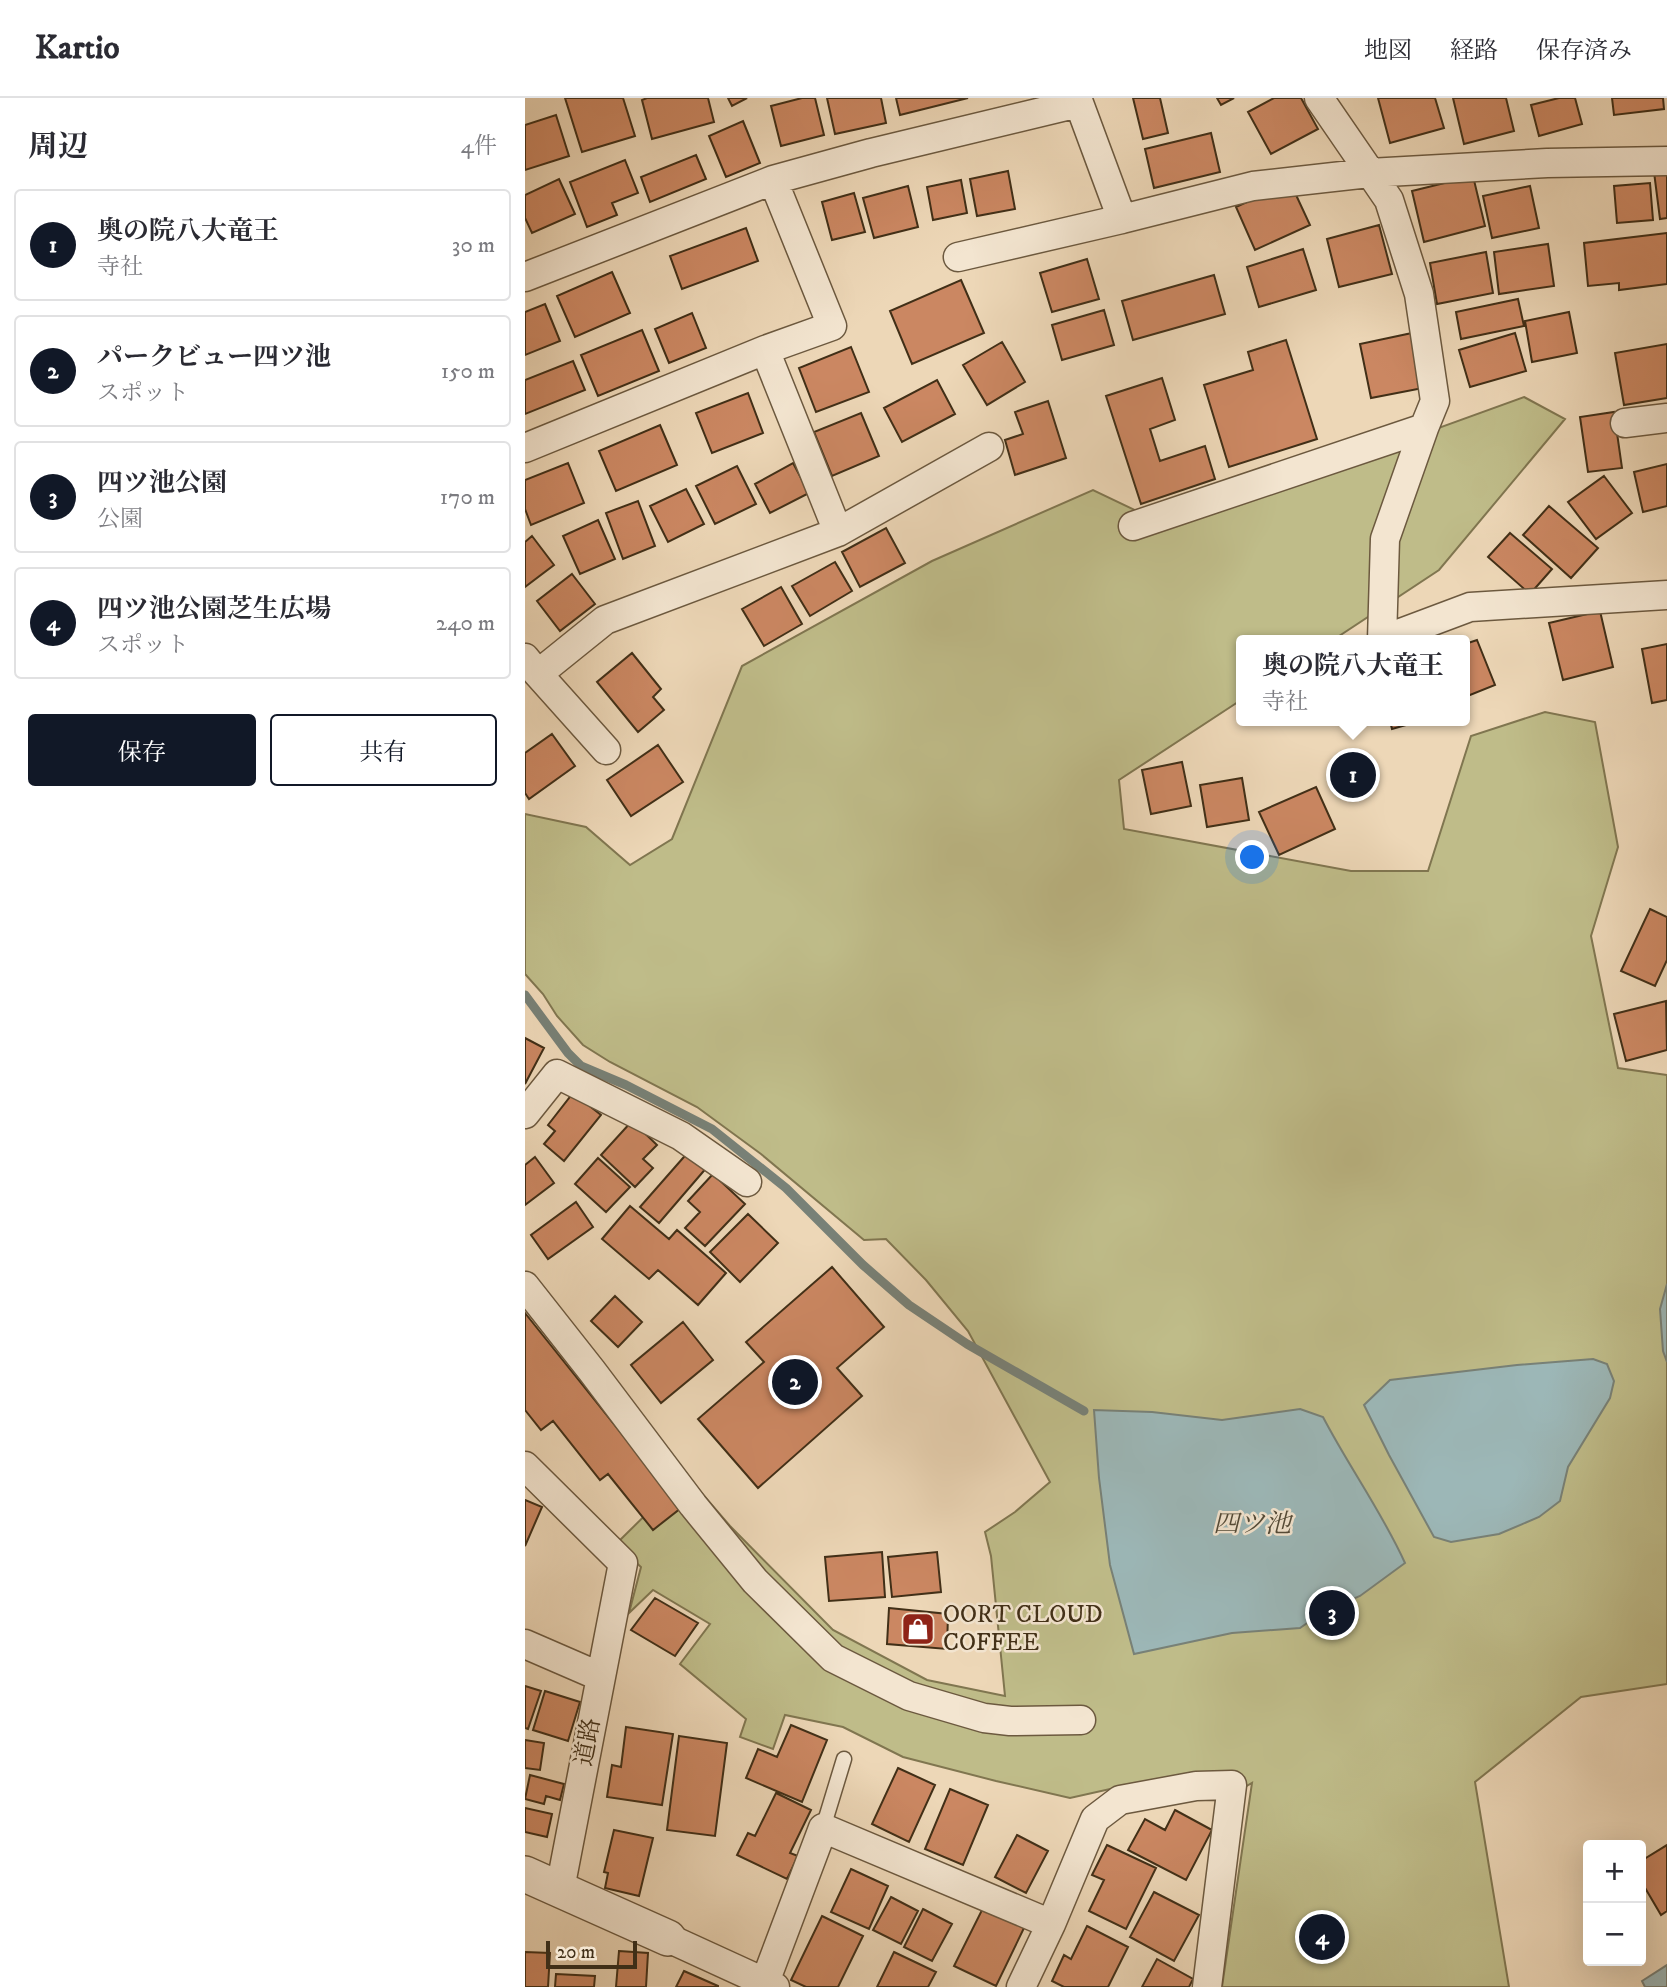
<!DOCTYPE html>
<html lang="ja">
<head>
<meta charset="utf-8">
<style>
  :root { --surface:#fff; --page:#f2f2f3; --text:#2b2b33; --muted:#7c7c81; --line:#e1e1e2; --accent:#111827 }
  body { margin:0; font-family:"IM FELL DW Pica","Noto Serif JP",serif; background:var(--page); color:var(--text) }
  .controls { position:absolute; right:21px; bottom:21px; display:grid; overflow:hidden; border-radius:7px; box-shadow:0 7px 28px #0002 }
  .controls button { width:63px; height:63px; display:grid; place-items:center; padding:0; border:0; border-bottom:2px solid var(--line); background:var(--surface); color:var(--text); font:35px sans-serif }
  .scale { position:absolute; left:21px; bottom:18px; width:91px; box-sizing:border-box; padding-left:7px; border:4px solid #412f17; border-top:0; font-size:19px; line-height:24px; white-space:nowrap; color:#412f17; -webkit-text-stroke:5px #f3e5d0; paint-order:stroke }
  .you { position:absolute; left:728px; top:760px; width:24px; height:24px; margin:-18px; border:5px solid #fff; border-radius:50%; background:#1a73e8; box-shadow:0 0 0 10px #1a73e833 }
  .badge { display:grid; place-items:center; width:46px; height:46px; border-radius:50%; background:var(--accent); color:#fff; font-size:23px; font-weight:700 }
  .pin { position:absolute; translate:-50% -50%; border:4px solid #fff; box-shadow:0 2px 7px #0006 }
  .popup { position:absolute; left:711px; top:537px; width:234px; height:91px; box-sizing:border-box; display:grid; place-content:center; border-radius:7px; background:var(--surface); filter:drop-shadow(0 2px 5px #0005); font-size:23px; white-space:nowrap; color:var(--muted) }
  .popup b { font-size:26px; color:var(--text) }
  .popup::after { content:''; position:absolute; left:50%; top:100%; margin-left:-14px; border:14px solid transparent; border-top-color:var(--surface) }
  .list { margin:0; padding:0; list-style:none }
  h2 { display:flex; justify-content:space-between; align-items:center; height:91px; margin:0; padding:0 28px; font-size:30px }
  h2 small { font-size:23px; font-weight:400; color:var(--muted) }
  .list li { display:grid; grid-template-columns:46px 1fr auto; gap:21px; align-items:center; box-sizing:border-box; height:112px; margin:0 14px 14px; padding:0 14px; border:2px solid var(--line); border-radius:7px }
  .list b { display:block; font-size:26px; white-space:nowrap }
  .list p { margin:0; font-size:23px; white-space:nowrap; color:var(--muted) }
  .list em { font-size:23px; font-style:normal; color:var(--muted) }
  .actions { display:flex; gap:14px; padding:21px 28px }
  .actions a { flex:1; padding:16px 0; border:2px solid var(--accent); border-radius:7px; text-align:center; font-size:24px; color:var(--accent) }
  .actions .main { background:var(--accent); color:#fff }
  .map { position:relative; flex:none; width:1142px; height:1889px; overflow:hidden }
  header { display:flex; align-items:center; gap:42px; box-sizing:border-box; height:98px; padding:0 35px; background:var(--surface); border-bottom:2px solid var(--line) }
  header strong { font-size:33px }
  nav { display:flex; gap:38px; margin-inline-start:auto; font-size:24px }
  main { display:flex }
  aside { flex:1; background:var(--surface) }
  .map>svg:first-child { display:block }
  .green { fill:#bfbc89; stroke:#807650; stroke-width:2 }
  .water { fill:#9cb7b7; stroke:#788177; stroke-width:2 }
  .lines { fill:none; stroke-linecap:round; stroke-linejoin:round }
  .stream { stroke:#788177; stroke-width:9 }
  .building { fill:#cb8762; stroke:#412f17; stroke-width:2 }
  .service-casing { stroke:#6c593f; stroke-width:17 }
  .minor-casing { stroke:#6c593f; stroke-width:31 }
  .tertiary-casing { stroke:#6c593f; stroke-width:38 }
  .service { stroke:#f3e5d0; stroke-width:14 }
  .minor { stroke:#f3e5d0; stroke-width:28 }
  .tertiary { stroke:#f3e5d0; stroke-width:35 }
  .labels { text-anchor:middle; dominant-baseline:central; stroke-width:5; stroke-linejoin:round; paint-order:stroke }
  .poi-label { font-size:24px; fill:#412f17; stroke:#f3e5d0; text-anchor:start }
  .street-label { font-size:24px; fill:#412f17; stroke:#f3e5d0 }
  .water-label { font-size:26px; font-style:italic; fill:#534a37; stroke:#f3e5d0 }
</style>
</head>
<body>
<header>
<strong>Kartio</strong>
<nav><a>地図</a><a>経路</a><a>保存済み</a></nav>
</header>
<main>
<aside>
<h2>周辺<small>4件</small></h2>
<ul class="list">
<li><span class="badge">1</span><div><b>奥の院八大竜王</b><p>寺社</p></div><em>30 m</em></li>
<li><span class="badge">2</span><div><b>パークビュー四ツ池</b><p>スポット</p></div><em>150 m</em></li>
<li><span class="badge">3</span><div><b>四ツ池公園</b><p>公園</p></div><em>170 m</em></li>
<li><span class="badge">4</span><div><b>四ツ池公園芝生広場</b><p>スポット</p></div><em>240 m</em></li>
</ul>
<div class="actions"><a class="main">保存</a><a>共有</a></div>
</aside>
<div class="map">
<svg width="1142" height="1889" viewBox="0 0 1142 1889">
  <rect width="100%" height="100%" fill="#edd7b7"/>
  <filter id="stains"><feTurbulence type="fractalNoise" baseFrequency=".00286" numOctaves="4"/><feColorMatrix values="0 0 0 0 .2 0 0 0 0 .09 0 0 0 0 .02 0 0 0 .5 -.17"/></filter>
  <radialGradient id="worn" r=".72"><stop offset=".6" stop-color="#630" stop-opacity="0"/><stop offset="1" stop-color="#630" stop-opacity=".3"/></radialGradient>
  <path class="green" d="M999 299 1040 321 914 472 808 542H716V602L594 682 599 731 826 773H903L946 638 1020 614 1070 624 1093 749 1066 838 1093 970 1142 977V1586L1056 1599 950 1684 984 1889H697L727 1685 706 1697 594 1689 545 1700 471 1683 378 1659 318 1629 260 1617 248 1651 215 1639 221 1621 155 1566 185 1526 128 1492 104 1515 116 1469 91 1446 161 1377 205 1428 308 1532 402 1582 480 1598 466 1458 460 1434 490 1414 525 1384 443 1233 401 1182 361 1141 339 1142 236 1056 172 1009 85 964 58 947 32 918 18 896 0 876V716L61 729 105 767 147 741 217 568 407 463 568 392 643 428Z"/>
  <path class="water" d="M1142 1186V1264L1138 1253 1135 1211Z
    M1068 1261 1082 1266 1089 1283 1085 1300 1043 1369 1035 1403 1014 1419 974 1436 926 1444 909 1439 864 1357 839 1307 865 1282 992 1267Z
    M775 1311 798 1319C824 1369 857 1414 880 1465L835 1498 798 1514 775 1530 707 1535 609 1556 585 1467 574 1380 569 1312 627 1314 697 1322Z
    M1142 1867V1889H1120L1117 1883Z"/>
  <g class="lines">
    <path class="stream" d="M0 897 43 955 56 968 101 987 187 1031 261 1090 338 1167 384 1207 442 1246 559 1313"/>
  </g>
  <path class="building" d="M40 0H98L110 38 57 54Z
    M122 0H183L189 24 127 41 117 2Z
    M203 0H222L207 8Z
    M277 0H290L299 37 256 48 246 8Z
    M302 0H356L361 25 310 36Z
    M371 0H443L375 17Z
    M608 0H635L643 35 618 41Z
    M692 0H709L696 7Z
    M749 0H776L793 31 746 56 723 14Z
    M853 0H910L919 30 865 45Z
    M928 0H981L989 33 939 46Z
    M1034 0H1050L1057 26 1014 38 1006 7Z
    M1087 0H1138L1139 11 1089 17Z
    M31 17 44 58 0 72V27Z
    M218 23 235 65 201 79 184 38Z
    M686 35 695 74 629 90 620 51Z
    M171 57 181 81 125 104 116 79Z
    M100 62 113 95 87 105 92 117 62 129 45 84Z
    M483 73 490 111 452 118 445 81Z
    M1142 73V120L1135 121 1129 74Z
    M948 78 960 128 899 144 887 93Z
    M34 81 50 116 7 135 0 120V97Z
    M436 82 442 115 408 122 402 89Z
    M765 84 785 127 730 152 711 109Z
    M1125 85 1128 122 1092 125 1089 88Z
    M383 88 393 129 349 140 338 100Z
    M1005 88 1014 130 967 140 958 98Z
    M329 95 340 134 307 142 297 104Z
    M854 127 867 176 814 189 802 141Z
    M221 130 233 163 157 191 145 158Z
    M1142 135V186L1094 192V185L1063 188 1059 145Z
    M1023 146 1029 188 974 196 969 154Z
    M778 151 791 192 734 209 722 169Z
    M961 154 968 195 912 206 905 165Z
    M562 161 574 201 527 214 515 175Z
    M87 174 105 215 50 239 32 198Z
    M689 177 700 216 608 242 597 203Z
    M436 182 459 235 387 266 365 213Z
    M993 201 999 228 936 241 931 214Z
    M20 206 35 243 0 257V214Z
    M579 212 589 247 537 262 527 227Z
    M1044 214 1052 255 1007 264 1000 223Z
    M167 215 181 250 144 265 130 231Z
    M117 232 134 273 73 298 56 257Z
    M887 235 898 290 846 300 835 246Z
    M990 235 1001 273 945 289 934 252Z
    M761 242 792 341 704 369 679 287 728 272 723 254Z
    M477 244 500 284 462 307 438 267Z
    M1142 246V300L1099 307 1090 255Z
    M326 249 344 294 291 314 274 270Z
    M48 263 60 292 0 316V282Z
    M637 280 650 322 625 331 635 363 680 348 690 381 616 406 581 298Z
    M412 282 430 316 377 344 359 310Z
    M223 295 238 335 187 355 171 315Z
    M523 303 541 360 490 377 480 342 498 336 490 314Z
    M1089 314 1097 370 1063 374 1055 319Z
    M336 315 354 358 307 378 289 334Z
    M135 327 152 367 91 393 74 353Z
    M43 365 59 405 6 427 0 411V382Z
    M268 365 284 395 245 415 230 386Z
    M1142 366V408L1118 414 1109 374Z
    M212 368 231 406 190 426 171 388Z
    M1079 378 1107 415 1071 441 1043 404Z
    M161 391 179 426 143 444 125 408Z
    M113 403 130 448 98 461 81 415Z
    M1024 408 1073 450 1046 480 998 437Z
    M73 422 90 461 55 476 38 438Z
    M361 430 380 465 335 489 317 454Z
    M985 435 1027 471 1005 496 963 459Z
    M7 438 29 467 0 489V444Z
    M310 464 327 493 285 518 267 488Z
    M47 476 70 506 35 533 12 503Z
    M256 489 277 526 239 548 217 511Z
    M1075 513 1088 569 1038 582 1024 525Z
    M952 542 970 587 940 599V546Z
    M1142 546V602L1127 605 1117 551Z
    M107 555 136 591 128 599 139 612 113 634 72 584Z
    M865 623H895L867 631Z
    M27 636 50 668 4 701 0 695V655Z
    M133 647 158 684 106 718 82 682Z
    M657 664 666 708 626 716 617 672Z
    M717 680 724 722 682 729 675 687Z
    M791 689 810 731 754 757 734 714Z
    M1125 811 1142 819V862L1130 888 1096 873Z
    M1141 903 1142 952 1101 963 1089 916Z
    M0 940 19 950 0 986Z
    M48 995 76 1017 39 1063 19 1046 30 1033 23 1027Z
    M107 1023 132 1047 118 1061 128 1070 110 1089 76 1057Z
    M165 1052 183 1068 134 1125 115 1109Z
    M10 1059 29 1085 0 1107V1067Z
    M73 1060 105 1089 81 1114 50 1086Z
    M188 1076 220 1106 180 1148 160 1130 175 1114 163 1103Z
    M51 1104 68 1129 23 1161 6 1137Z
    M105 1108 144 1141 152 1132 201 1175 173 1207 133 1172 124 1181 77 1141Z
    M223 1116 253 1145 215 1184 185 1154Z
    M307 1169 359 1229 312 1270 337 1298 233 1390 173 1321 239 1264 221 1244Z
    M90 1198 117 1224 93 1249 66 1223Z
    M0 1215 156 1410 128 1432 83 1376 75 1382 28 1323 16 1332 0 1312Z
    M158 1224 188 1262 136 1305 106 1267Z
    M0 1402 17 1409 0 1448Z
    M357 1454 360 1499 304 1503 300 1459Z
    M412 1454 416 1494 367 1499 363 1459Z
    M130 1500 173 1525 150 1558 106 1532Z
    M364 1510 423 1516 422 1551 362 1546Z
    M0 1588 16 1593 3 1631 0 1630Z
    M20 1593 55 1604 43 1643 8 1632Z
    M266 1627 302 1642 277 1704 221 1680 233 1651 252 1659Z
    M101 1629 148 1636 137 1707 82 1699 87 1667 96 1669Z
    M154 1638 202 1645 190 1738 142 1732Z
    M0 1642 19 1645 15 1672 0 1670Z
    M373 1670 410 1687 384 1744 347 1726Z
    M5 1677 39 1686 35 1702 21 1698 19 1706 0 1701Z
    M425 1691 463 1707 438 1767 400 1751Z
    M251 1695 286 1712 265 1755 273 1758 262 1781 212 1757 223 1735 230 1738Z
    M0 1710 27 1716 22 1739 0 1734Z
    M650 1712 687 1732 661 1782 603 1752 620 1721 640 1732Z
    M89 1732 128 1740 114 1798 80 1790 83 1775 79 1774Z
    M492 1737 523 1753 501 1795 470 1779Z
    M582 1747 631 1770 601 1831 564 1813 579 1782 567 1777Z
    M1142 1747V1813L1136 1817 1116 1783V1763Z
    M326 1771 363 1788 344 1831 306 1814Z
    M629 1794 674 1817 649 1863 605 1839Z
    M366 1799 393 1813 376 1846 348 1832Z
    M458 1810 499 1830 471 1888 429 1868Z
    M398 1811 427 1826 407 1863 379 1849Z
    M297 1818 338 1838 313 1889H281L266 1882Z
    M562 1828 603 1849 583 1889H539L527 1883 539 1857 546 1861Z
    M94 1853 123 1855 121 1889H91Z
    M0 1854 25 1855 23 1889H0Z
    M369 1854 411 1874 403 1889H352Z
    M632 1861 668 1881 664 1889H617Z
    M159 1873 193 1888V1889H151Z
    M31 1876 70 1878 69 1889H30Z"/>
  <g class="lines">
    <defs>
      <path id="service" d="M298 1730 319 1661"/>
      <path id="minor" d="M794 0 864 102 894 196 910 303 899 330 860 441 857 542
        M554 5 597 121 728 88 844 75 1022 65 1142 63
        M433 159 597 121
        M0 179 248 82 346 55 554 5 552 0
        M240 252 307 228 248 82
        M1100 325 1142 320
        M0 350 240 252 313 434
        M608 428 899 330
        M857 542 945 509 1142 497
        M0 560 13 576 80 522 313 434 464 349
        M13 576 81 652
        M0 1016 32 976 156 1038 222 1084
        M0 1188 67 1273 168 1407 230 1483 308 1560 384 1598 459 1620 485 1623 556 1622
        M0 1368 98 1465 35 1791
        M0 1546 76 1579
        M143 1840 250 1889
        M240 1884 298 1730 526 1826
        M496 1889 526 1826 570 1721 595 1702 671 1688 707 1687 682 1889"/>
      <path id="tertiary" d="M0 1776 143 1840"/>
    </defs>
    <use href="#service" class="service-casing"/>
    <use href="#minor" class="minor-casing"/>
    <use href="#tertiary" class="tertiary-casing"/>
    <use href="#service" class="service"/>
    <use href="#minor" class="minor"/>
    <use href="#tertiary" class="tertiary"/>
  </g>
  <defs>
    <symbol id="shop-square" viewBox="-11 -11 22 22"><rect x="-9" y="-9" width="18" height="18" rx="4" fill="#8f2418" stroke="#f3e5d0"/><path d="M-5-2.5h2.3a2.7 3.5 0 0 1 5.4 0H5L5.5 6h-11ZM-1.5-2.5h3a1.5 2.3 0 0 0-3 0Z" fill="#fff"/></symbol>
  </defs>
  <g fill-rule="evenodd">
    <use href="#shop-square" x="374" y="1512" width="38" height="38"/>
  </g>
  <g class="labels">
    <g class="poi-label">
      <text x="418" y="1517">OORT CLOUD<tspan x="418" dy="28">COFFEE</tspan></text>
    </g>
    <g class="street-label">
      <text transform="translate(63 1644) rotate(-79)">道路</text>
    </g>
    <g class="water-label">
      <text x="727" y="1426">四ツ池</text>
    </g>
  </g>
  <rect width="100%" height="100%" filter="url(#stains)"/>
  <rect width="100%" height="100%" fill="url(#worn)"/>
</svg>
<div class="controls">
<button>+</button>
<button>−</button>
</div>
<div class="scale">20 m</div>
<div class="you"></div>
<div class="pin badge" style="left:828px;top:677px">1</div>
<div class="popup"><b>奥の院八大竜王</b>寺社</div>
<div class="pin badge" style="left:270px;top:1284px">2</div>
<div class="pin badge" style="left:807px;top:1515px">3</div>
<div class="pin badge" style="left:797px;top:1839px">4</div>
</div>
</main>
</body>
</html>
